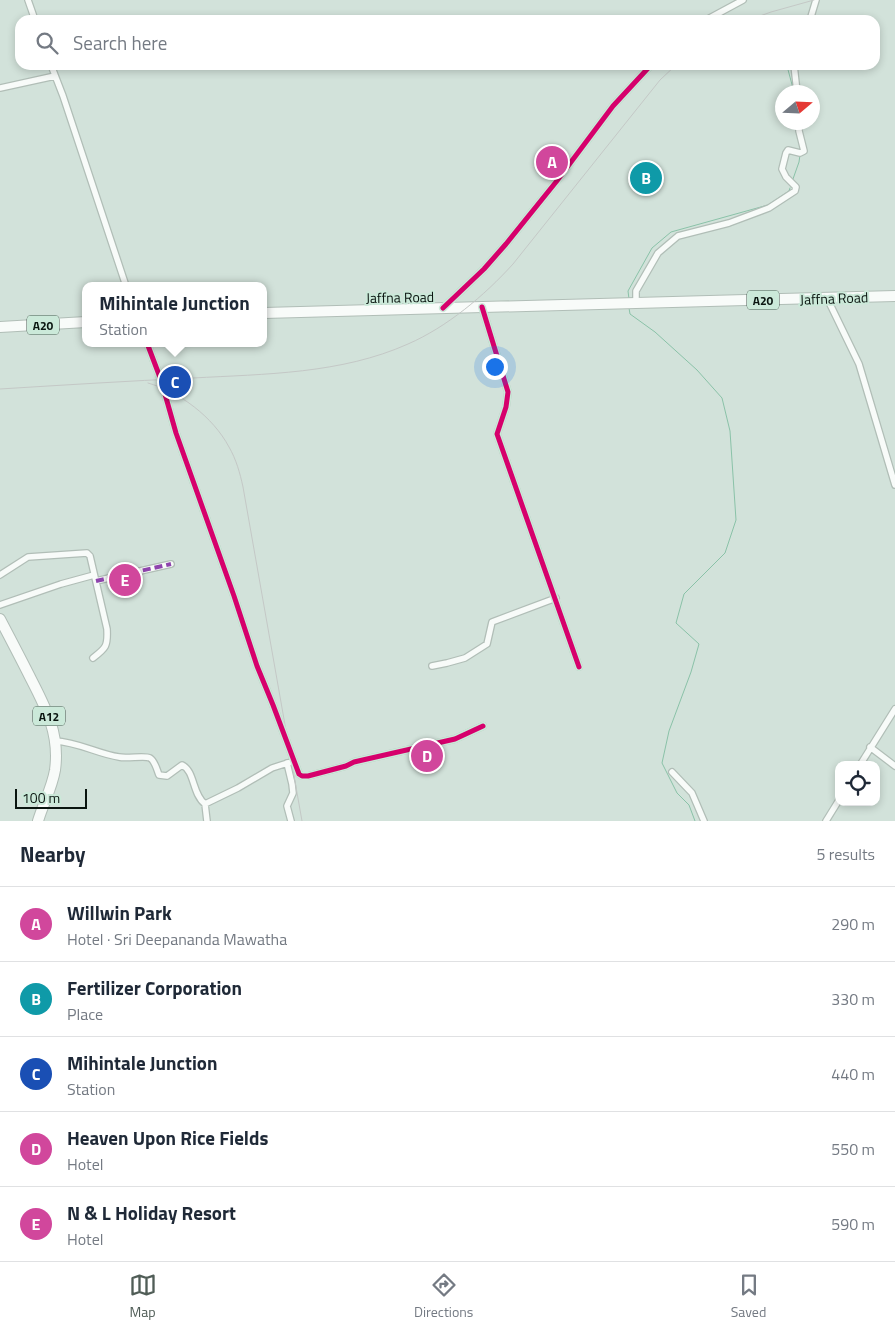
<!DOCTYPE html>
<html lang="en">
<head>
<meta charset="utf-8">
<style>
  :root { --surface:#fff; --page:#f6f6f7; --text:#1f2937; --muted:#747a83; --line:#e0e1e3; --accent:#505d57 }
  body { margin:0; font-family:"Titillium Web",sans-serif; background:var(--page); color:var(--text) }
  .controls { position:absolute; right:15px; bottom:15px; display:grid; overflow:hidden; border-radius:10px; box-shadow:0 2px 8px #0003 }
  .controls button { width:45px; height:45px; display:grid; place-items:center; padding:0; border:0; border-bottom:1px solid var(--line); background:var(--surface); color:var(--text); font:25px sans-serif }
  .compass { position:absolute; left:775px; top:85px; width:45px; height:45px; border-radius:50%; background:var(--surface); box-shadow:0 2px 8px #0003; rotate:71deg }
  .scale { position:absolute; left:15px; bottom:12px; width:72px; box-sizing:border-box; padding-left:5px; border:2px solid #0a1510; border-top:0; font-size:14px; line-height:18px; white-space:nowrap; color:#0a1510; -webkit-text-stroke:4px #cbe9d9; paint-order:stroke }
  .you { position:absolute; left:494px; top:366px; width:18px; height:18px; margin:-12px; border:4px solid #fff; border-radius:50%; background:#1a73e8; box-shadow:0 0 0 8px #1a73e833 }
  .badge { display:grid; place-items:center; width:32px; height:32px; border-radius:50%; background:var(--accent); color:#fff; font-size:16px; font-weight:700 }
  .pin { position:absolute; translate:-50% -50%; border:2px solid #fff; box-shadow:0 1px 5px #0006 }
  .popup { position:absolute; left:82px; top:282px; width:185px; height:65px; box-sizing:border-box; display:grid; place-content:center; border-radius:10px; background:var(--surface); filter:drop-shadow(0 1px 4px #0005); font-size:16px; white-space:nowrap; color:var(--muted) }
  .popup b { font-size:19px; color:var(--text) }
  .popup::after { content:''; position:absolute; left:50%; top:100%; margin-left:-10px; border:10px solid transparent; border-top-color:var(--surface) }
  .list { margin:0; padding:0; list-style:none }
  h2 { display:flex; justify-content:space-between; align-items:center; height:65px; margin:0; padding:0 20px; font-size:21px }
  h2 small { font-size:16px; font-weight:400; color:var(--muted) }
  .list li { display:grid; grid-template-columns:32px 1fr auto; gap:15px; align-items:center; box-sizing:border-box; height:75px; padding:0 20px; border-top:1px solid var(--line) }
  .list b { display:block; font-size:19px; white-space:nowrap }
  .list p { margin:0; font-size:16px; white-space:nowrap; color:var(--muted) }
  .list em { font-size:16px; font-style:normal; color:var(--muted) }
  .icon { flex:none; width:28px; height:28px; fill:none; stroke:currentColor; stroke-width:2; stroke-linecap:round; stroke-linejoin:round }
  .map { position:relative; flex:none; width:895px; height:821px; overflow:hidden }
  .search { position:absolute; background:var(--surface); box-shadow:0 2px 8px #0003; left:15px; right:15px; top:15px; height:55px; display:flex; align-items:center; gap:12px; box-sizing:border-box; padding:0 18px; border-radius:15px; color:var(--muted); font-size:19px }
  .sheet { height:440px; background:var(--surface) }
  nav { display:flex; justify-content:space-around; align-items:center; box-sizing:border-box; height:70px; border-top:1px solid var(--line); background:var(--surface); font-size:14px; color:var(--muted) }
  nav a { display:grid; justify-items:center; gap:2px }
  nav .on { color:var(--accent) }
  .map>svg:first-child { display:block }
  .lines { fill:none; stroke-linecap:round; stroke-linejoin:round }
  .stream { stroke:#8ac2a8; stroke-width:1 }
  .minor-casing { stroke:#b1beb7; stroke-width:8 }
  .trunk-casing { stroke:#b1beb7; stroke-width:12 }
  .minor { stroke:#f8fbf9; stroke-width:5.5 }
  .trunk { stroke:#f8fbf9; stroke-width:10 }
  .rail { stroke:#c4c8c6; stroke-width:1 }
  .quiet { stroke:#8e44ad; stroke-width:4; stroke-dasharray:8 4; stroke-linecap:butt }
  .cycleway-casing { stroke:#cbe9d9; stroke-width:8 }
  .cycleway { stroke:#d6006c; stroke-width:5 }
  .labels { text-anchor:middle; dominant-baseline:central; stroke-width:4; stroke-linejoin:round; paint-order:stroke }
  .shield { fill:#cbe9d9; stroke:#44554c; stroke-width:1 }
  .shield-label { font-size:12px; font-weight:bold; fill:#0a1510 }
  .street-label { font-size:14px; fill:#0a1510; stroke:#cbe9d9 }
</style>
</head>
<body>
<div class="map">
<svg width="895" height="821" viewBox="0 0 895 821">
  <rect width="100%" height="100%" fill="#d2e2da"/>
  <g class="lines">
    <path class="stream" d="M788 65 787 66 794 92
      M793 179 799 162 800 155
      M629 299 628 291 652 248 671 232 768 205 789 191 790 188
      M629 308 630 314 655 332 697 370 722 398 730 431 736 520 725 553 684 594 676 623 699 644 691 672 669 731 662 763 677 793 689 805 695 821"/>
    <defs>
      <path id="minor" d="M28 0 35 20
        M706 20 743 0
        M810 20 816 0
        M51 65 63 96 126 286
        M794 65 797 92
        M0 88 55 76
        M827 298 859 364 895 485
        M636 303V291L658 253 678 236 729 223 769 208 795 191 796 187 786 177 782 169 786 153 788 150 800 153 804 151 799 131V122
        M482 307 508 392 506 407 497 434 579 667
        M443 308 484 269 506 244 556 182 613 106 651 65
        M147 343 161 380 176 433 234 596 257 666 273 705 299 774 302 776H308L346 766 354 762 455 739 483 726
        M0 575 28 557 87 553 90 556 107 629C108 646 106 648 93 658
        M96 581 171 564
        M0 605 61 584 94 575
        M432 666 447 663 465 658 487 644 492 622 556 598
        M55 741C78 742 98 754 119 757 127 759 145 755 150 758 155 761 157 770 159 775L167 776 182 765C195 771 192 794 205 804L207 821
        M870 747 895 766
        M287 763 292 784 293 793 287 806 291 821
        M860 765 895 709
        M672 772 692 793 704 821
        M205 804 238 788 272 768 294 761
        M826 821 839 800"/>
      <path id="trunk" d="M264 313 895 296
        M0 327 86 322
        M0 619C10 638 20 657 30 677 46 708 60 734 55 770 52 788 43 804 38 821"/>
    </defs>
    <use href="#minor" class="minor-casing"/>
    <use href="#trunk" class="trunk-casing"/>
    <use href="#minor" class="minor"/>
    <use href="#trunk" class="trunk"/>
    <path class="rail" d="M749 20 771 12 814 0
      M148 383C180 392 213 417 229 447 236 459 240 473 243 487L302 821
      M0 389C64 385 128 381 193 378 265 374 341 374 408 344 447 327 484 296 513 264L660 80 676 65"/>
    <path class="quiet" d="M96 581 171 564"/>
    <defs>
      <path id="cycleway" d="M482 307 508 392 506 407 497 434 579 667
        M443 308 484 269 506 244 556 182 613 106 651 65
        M147 343 161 380 176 433 234 596 257 666 273 705 299 774 302 776H308L346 766 354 762 455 739 483 726"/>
    </defs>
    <use href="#cycleway" class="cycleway-casing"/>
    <use href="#cycleway" class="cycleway"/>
  </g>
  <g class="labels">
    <g class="shield">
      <rect x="747" y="290.5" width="32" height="19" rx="4"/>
      <rect x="27" y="315.5" width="32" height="19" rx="4"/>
      <rect x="33" y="706.5" width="32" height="19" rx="4"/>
    </g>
    <g class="shield-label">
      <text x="763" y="300">A20</text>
      <text x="43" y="325">A20</text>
      <text x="49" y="716">A12</text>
    </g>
    <g class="street-label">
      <text transform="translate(400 297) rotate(-1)">Jaffna Road</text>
      <text transform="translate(834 298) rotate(-2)">Jaffna Road</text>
    </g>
  </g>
</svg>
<div class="controls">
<button><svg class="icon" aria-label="locate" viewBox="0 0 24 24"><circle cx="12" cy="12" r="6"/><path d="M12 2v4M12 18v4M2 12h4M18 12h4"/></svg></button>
</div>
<svg class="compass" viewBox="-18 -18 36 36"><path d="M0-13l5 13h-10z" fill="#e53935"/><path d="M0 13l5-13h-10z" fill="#747a83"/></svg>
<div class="scale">100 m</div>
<div class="you"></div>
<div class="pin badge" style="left:552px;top:162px;background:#d1479c">A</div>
<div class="pin badge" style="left:646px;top:178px;background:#0f9aa8">B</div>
<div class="pin badge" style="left:175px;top:382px;background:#1a4fb4">C</div>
<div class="popup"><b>Mihintale Junction</b>Station</div>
<div class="pin badge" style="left:427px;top:756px;background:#d1479c">D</div>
<div class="pin badge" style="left:125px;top:580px;background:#d1479c">E</div>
<div class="search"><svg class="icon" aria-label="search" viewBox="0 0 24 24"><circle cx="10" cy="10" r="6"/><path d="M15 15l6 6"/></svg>Search here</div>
</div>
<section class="sheet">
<h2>Nearby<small>5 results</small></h2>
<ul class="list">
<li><span class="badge" style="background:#d1479c">A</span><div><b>Willwin Park</b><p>Hotel · Sri Deepananda Mawatha</p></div><em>290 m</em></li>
<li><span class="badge" style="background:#0f9aa8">B</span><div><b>Fertilizer Corporation</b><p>Place</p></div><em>330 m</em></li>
<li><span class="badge" style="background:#1a4fb4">C</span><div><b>Mihintale Junction</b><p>Station</p></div><em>440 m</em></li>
<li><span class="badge" style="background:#d1479c">D</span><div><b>Heaven Upon Rice Fields</b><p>Hotel</p></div><em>550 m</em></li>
<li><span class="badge" style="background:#d1479c">E</span><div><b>N &amp; L Holiday Resort</b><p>Hotel</p></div><em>590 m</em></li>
</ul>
</section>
<nav>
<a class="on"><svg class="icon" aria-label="map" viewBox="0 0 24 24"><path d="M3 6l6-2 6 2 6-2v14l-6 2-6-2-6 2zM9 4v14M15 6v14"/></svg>Map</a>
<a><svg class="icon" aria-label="directions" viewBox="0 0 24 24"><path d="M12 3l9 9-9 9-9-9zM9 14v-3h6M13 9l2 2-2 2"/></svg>Directions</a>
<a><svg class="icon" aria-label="saved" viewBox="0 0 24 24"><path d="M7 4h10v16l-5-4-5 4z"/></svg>Saved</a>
</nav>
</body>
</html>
